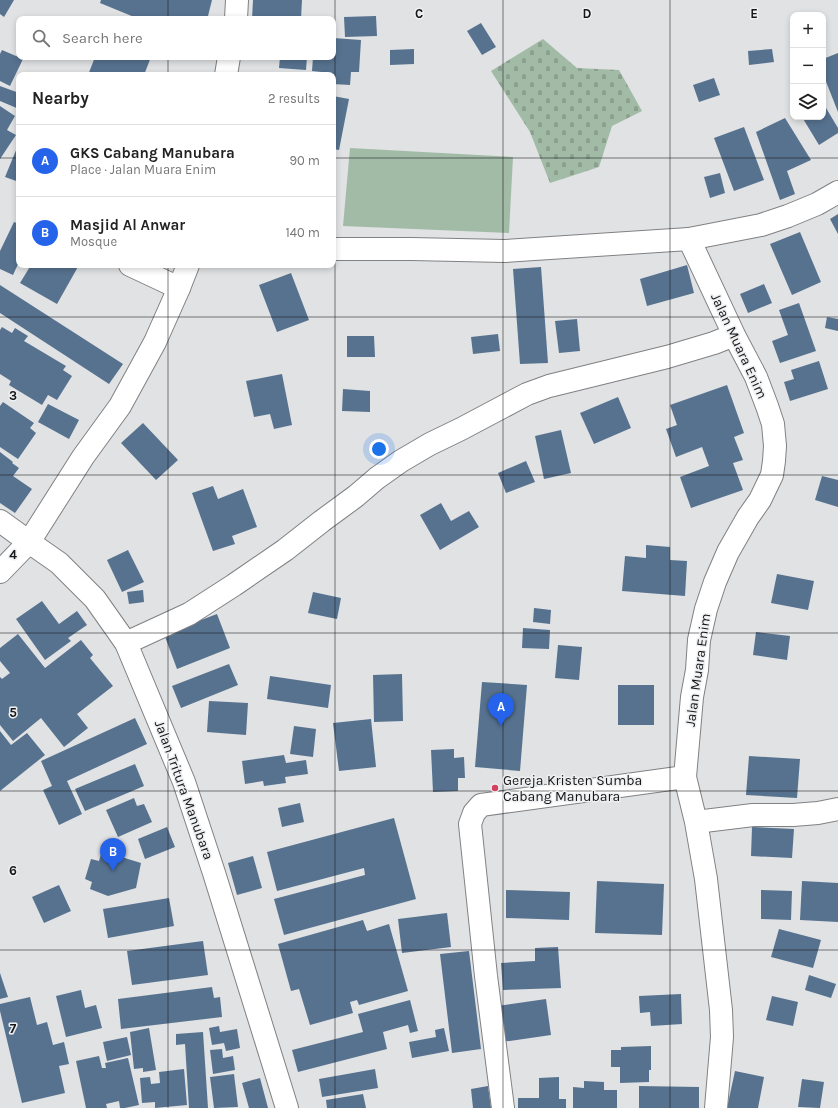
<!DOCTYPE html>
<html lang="en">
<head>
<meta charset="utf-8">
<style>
  :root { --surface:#fff; --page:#f6f6f6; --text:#222; --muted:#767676; --line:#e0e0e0; --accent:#2563eb }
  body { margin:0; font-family:Karla,sans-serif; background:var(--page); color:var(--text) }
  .controls { position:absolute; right:12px; top:12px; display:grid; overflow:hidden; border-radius:8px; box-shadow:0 2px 6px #0003 }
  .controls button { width:36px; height:36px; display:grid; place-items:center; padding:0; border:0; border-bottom:1px solid var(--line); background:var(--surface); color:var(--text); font:20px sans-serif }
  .you { position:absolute; left:379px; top:449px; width:14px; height:14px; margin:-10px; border:3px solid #fff; border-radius:50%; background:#1a73e8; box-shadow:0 0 0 6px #1a73e833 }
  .badge { display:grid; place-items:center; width:26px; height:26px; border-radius:50%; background:var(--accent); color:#fff; font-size:13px; font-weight:700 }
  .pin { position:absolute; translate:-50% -33px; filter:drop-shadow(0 1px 2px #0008) }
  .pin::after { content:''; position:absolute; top:21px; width:14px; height:12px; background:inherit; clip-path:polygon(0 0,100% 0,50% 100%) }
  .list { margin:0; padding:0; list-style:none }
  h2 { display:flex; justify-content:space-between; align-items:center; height:52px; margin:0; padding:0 16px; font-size:17px }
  h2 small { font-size:13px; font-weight:400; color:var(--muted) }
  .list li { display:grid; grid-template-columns:26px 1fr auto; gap:12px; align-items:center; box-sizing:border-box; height:72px; padding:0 16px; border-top:1px solid var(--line) }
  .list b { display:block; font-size:15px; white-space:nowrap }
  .list p { margin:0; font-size:13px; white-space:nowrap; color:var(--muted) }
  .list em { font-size:13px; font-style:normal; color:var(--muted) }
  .icon { flex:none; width:22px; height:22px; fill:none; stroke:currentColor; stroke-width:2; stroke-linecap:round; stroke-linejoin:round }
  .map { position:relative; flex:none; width:838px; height:1108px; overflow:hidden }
  .search { position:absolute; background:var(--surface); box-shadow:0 2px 6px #0003; left:16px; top:16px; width:320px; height:44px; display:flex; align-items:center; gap:10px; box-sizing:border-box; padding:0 14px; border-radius:8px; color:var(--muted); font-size:15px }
  .panel { position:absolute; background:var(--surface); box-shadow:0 2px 6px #0003; left:16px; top:72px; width:320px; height:196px; border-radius:8px }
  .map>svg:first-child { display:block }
  .cemetery { fill:url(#cemetery-stones) }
  .pitch { fill:#a2bba6 }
  .building { fill:#57728f }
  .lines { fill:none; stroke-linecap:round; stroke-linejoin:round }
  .minor-casing { stroke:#808183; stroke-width:24 }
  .tertiary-casing { stroke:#808183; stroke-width:24 }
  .minor { stroke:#fff; stroke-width:22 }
  .tertiary { stroke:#fff; stroke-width:22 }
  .grid { fill:none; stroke:#161718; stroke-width:1; stroke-opacity:0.55 }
  .poi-dot { fill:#d14261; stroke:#eeeff1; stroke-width:1.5 }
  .labels { text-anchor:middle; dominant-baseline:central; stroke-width:3; stroke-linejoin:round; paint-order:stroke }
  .street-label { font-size:14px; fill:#161718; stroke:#eeeff1 }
  .poi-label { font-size:14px; fill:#161718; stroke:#eeeff1; text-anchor:start }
  .grid-label { font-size:13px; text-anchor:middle; font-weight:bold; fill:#161718; stroke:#eeeff1; stroke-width:3; stroke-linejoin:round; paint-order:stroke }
</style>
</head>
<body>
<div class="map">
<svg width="838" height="1108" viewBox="0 0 838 1108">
  <defs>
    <pattern id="cemetery-stones" width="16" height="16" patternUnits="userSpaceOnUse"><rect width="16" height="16" fill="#a2bba6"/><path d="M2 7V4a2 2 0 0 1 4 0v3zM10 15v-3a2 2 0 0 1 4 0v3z" fill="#8ba08e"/></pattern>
  </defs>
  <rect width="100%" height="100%" fill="#e0e2e4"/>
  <path class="cemetery" d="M543 39 577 68 619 70 642 111 612 126 599 167 550 183 530 132 491 71Z"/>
  <path class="pitch" d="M350 148 513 157 509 233 343 226Z"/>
  <path class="building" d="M0 0H14L4 17 0 14Z
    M101 0H212L208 16 216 19H139L100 3Z
    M253 0H302L301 19H252Z
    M376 16 377 36 345 37 344 17Z
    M481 23 496 47 482 55 467 31Z
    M333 38 361 40 359 72H351L350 85 333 84V75H331V73L312 71 313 57H333Z
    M414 49V64L390 65V50Z
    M772 49 774 62 749 65 748 51Z
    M2 50 23 59 10 86 0 81V54Z
    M838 53V112L823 74V59Z
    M95 57H151L144 75H88Z
    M280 57H307L306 70 279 68Z
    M714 78 720 95 699 102 693 85Z
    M0 86 19 93V109L0 101Z
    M333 96 349 99 339 150 333 149Z
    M823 103 838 128V133L819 145 802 117H823Z
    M0 106 15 116 7 130 16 135 0 159Z
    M785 118 811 160 787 171 795 194 780 200 756 132Z
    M744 127 764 180 734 191 714 138Z
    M19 143V182L5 177Z
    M720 173 725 193 710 198 704 177Z
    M838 214V234L830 219Z
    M14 222 19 224V262L13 275 0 269V251Z
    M800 232 821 282 792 295 770 244Z
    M31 265H79L57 304 20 283Z
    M687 265 694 293 647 306 640 279Z
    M541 267 548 363 520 364 513 269Z
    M291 273 309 320 277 332 259 285Z
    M764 284 772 303 748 313 740 294Z
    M0 285 123 364 109 384 0 313Z
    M799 303 816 351 780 363 772 341 788 335 779 310Z
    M827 317 838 319V331L825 328Z
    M577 319 580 351 559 353 555 321Z
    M2 327 12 333 15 328 28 336 24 341 66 366 63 370 72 376 57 400 48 395 42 405 9 385 11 381 0 374V330Z
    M498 334 500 351 473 354 471 337Z
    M347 336H374L375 357H347Z
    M819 361 828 389 790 401 784 382 794 379 791 370Z
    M282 374 292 425 274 429 270 414 254 417 246 381Z
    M727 385 744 433 734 437 743 460 733 463 743 490 691 508 680 477 709 466 702 447 676 457 666 429 677 425 670 405Z
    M343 389 370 391V412L342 411Z
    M618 397 631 428 594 444 580 413Z
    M3 402 34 423 30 428 36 433 18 459 0 447V406Z
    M48 404 79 420 69 439 38 422Z
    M143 423 178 460 156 480 121 443Z
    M561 430 571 473 544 479 535 436Z
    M0 452 13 462 12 463 19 468 13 476 32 489 15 513 0 503Z
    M526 461 535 482 506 493 498 473Z
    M822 476 838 480V507L815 500Z
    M213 486 218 499 243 489 257 527 232 536 235 544 213 551 192 493Z
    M441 503 451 521 469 511 479 527 440 550 420 515Z
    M646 545 670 547V560L687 561 685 596 622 591 625 556 646 558Z
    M128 550 144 582 122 592 107 560Z
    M777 574 814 581 808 610 771 603Z
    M143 590 144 602 129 604 127 592Z
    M313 592 341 598 337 619 308 613Z
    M42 601 59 624 77 611 87 625 68 638 71 641 45 660 16 619Z
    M534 608 551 610 550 624 533 622Z
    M217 614 230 648 177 669 164 634Z
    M523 628 550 630 549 649 522 648Z
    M756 632 790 636 787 660 753 655Z
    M18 634 45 668 81 640 93 655 90 658 113 686 77 714 88 728 64 747 41 718 13 741 0 725V677L2 679 10 673 0 661V648Z
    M558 645 582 647 579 680 555 678Z
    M229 664 238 685 181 708 172 686Z
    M402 674 403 721 374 722 373 675Z
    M270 676 331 685 328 708 267 699Z
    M482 682 527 685 520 771 475 767Z
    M618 685H654V725H618Z
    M209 701 248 703 246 735 207 732Z
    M135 718 147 744 67 781 82 814 59 825 43 790 52 786 41 761Z
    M371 719 376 767 339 771 333 723Z
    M294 726 316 729 313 757 290 754Z
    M0 731 11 745 27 733 45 755 0 791Z
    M454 749V758L464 757 465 778H458V791L433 792 431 750Z
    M284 755 286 763 306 760 308 774 285 777 286 783 264 786 263 781 245 784 242 761Z
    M749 756 800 759 797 798 746 795Z
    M135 764 144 786 85 811 75 789Z
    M134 798 137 806 144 804 152 822 118 837 106 810Z
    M300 803 304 822 282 827 278 808Z
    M394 818 416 899 284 935 274 899 365 875 364 868 277 891 267 852Z
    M167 827 175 847 145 859 138 839Z
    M752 827 794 829 792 858 751 856Z
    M102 851 141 863 136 888 108 896 90 889 92 882 85 879 91 859 99 861Z
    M253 856 262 888 237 895 228 863Z
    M597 881 664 884 662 935 595 933Z
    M802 881 838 883V922L800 920Z
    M59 885 71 911 44 923 32 897Z
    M506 890 570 892 569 920 506 918Z
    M761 890 792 891 791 920 761 919Z
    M169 898 174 926 108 938 103 909Z
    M447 913 451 947 402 953 398 919Z
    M363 920 367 931 389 924 408 991 359 1005 357 1000 350 1002 353 1013 310 1025 299 989 291 991 278 944Z
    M779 929 821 940 813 968 771 957Z
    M203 941 208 975 132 985 127 951Z
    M558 947 561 988 503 990 501 963 535 961V948Z
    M469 951 481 1049 452 1053 440 954Z
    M0 973 8 997 0 999Z
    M809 975 836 984 831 998 805 990Z
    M212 987 214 998 220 997 222 1017 121 1029 118 999Z
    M81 990 85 1008 96 1005 102 1028 66 1037 56 996Z
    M681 994 682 1024 651 1026 650 1012 640 1013 639 996Z
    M772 996 798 1002 793 1026 766 1020Z
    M30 997 37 1025 47 1022 53 1045 64 1042 69 1064 59 1066 65 1093 22 1103 0 1011V1004Z
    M546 999 551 1035 502 1042 497 1006Z
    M410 1000 418 1031 410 1033 408 1025 383 1032 387 1049 298 1072 292 1050 363 1032 358 1014Z
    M219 1026 220 1032 237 1029 240 1048 226 1051 224 1043 212 1045 209 1028Z
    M149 1028 156 1070 143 1072V1068L134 1069 130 1032Z
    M444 1028 449 1051 412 1058 409 1042 436 1037 435 1030Z
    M203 1032 208 1108H189L185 1044 176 1045V1034Z
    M127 1037 131 1055 107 1061 103 1042Z
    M651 1046V1070H649V1082L620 1083V1067H611V1050H621V1047Z
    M222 1049 223 1058 233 1056 235 1070 213 1074 210 1050Z
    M99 1056 102 1068H106L105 1063 128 1058 139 1105 125 1108H120L119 1101 106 1104 107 1108H86L76 1061Z
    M184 1069 187 1105 155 1108V1102L142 1103 140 1078 150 1077 151 1084 160 1083 159 1072Z
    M375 1069 378 1088 322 1097 319 1079Z
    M735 1071 764 1077 758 1108H727Z
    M234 1074 238 1107 214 1108 210 1077Z
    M559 1077V1099H566V1108H518V1098H539V1078Z
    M260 1078 268 1108H249L242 1083Z
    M802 1079 824 1082 820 1108 798 1107Z
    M584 1081 604 1082V1090H617V1108H573V1087L584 1088Z
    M488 1086 491 1108H473L471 1089Z
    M639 1086 699 1087V1108H639Z
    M363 1094 366 1108H327L326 1100Z"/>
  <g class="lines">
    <defs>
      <path id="minor" d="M236 19 237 0
        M226 75 229 57
        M689 239 734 335 756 377 767 406 773 424 775 446 774 461 772 475 760 500 748 517 728 552 715 582 706 609 699 640 697 670 692 697 685 777 696 822 706 879 721 1010 722 1037 716 1108
        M130 265 179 288
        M0 521 29 542
        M126 643 189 614 234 585 285 550 322 521 356 496 377 478 401 461 430 444 461 429 527 394 549 386 667 357 714 343 734 335
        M696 822 753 815H793L818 813 838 809
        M503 1108 486 976 470 824 474 813 481 805 685 777"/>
      <path id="tertiary" d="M333 249H411L505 251 689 239 761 225 788 216 817 204 838 192
        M29 542 59 563 95 599 126 643 184 782 214 873 287 1108
        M0 572 29 542 83 457 120 406 155 342 179 288 188 265"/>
    </defs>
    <use href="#minor" class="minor-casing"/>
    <use href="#tertiary" class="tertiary-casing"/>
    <use href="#minor" class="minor"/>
    <use href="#tertiary" class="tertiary"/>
  </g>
  <path class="grid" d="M168 0V19M335 0V1108M503 0V1108M670 0V1108M168 57V75M0 158H19M333 158H838M168 265V1108M0 317H838M0 475H838M0 633H838M0 791H838M0 950H838"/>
  <circle class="poi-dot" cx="495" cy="788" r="4"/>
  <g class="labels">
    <g class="street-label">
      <text transform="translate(739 346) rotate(65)">Jalan Muara Enim</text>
      <text transform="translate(698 670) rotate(-82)">Jalan Muara Enim</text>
      <text transform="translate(184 790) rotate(70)">Jalan Tritura Manubara</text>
    </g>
    <g class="poi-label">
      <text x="503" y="780">Gereja Kristen Sumba<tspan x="503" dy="16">Cabang Manubara</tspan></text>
    </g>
  </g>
  <g class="grid-label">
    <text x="419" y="18">C</text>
    <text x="587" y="18">D</text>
    <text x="754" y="18">E</text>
    <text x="13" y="400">3</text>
    <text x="13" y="559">4</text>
    <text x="13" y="717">5</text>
    <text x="13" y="875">6</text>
    <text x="13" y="1033">7</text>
  </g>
</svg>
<div class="controls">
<button>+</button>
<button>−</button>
<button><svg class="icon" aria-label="layers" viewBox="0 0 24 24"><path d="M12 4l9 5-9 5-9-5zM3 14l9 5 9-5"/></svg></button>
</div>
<div class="you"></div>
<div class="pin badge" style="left:501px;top:726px">A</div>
<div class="pin badge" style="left:113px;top:871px">B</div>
<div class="search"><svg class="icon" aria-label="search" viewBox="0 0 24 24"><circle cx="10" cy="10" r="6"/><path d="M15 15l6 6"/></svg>Search here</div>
<section class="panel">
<h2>Nearby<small>2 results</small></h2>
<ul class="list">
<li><span class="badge">A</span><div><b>GKS Cabang Manubara</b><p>Place · Jalan Muara Enim</p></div><em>90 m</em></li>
<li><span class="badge">B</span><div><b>Masjid Al Anwar</b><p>Mosque</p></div><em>140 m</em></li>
</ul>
</section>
</div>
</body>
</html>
